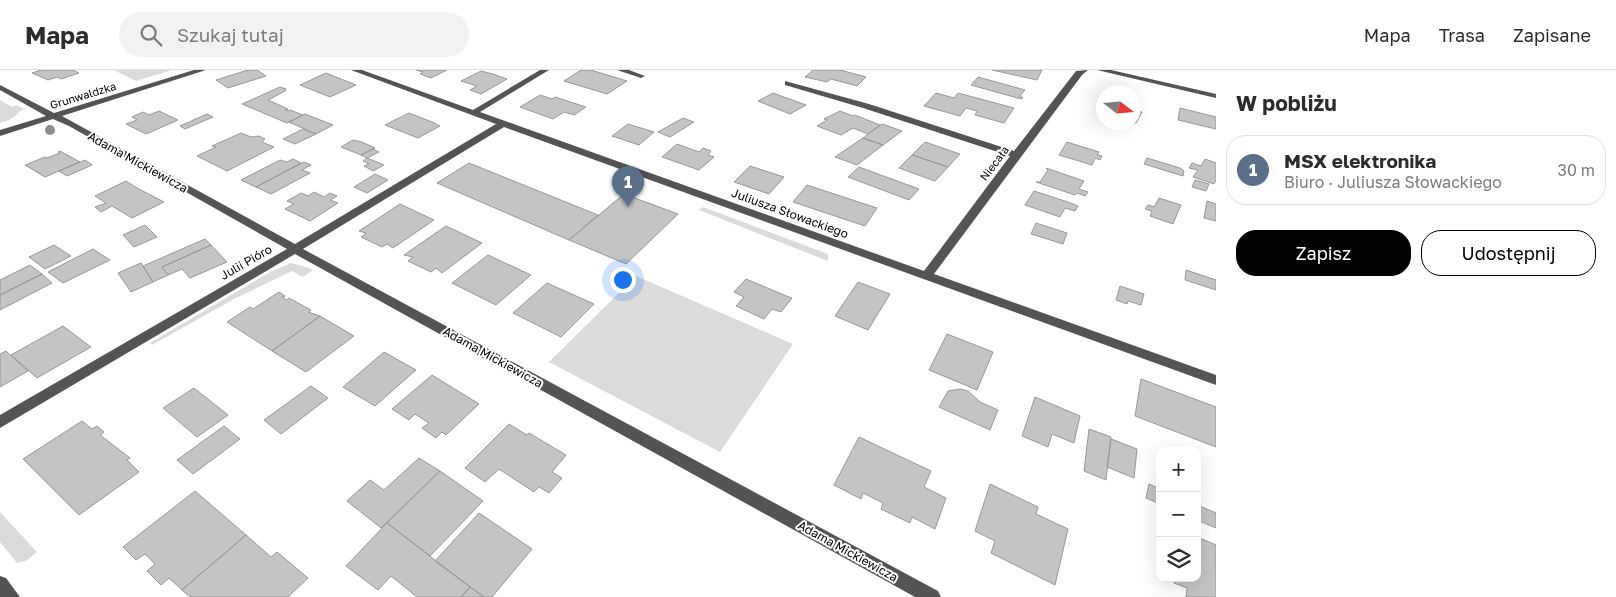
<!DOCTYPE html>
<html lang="pl">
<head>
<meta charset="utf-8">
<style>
  :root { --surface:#fff; --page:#f2f2f3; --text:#2b2b33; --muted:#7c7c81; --line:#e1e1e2; --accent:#000 }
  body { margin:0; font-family:"Golos Text",sans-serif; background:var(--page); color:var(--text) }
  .controls { position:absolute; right:15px; bottom:15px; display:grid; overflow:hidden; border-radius:10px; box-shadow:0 5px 20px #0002 }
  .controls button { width:45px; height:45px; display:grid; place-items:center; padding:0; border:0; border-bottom:1px solid var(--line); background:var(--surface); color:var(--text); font:25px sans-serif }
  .compass { position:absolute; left:1096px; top:15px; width:45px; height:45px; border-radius:50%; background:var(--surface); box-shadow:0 5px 20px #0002; rotate:106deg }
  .you { position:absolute; left:622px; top:209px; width:18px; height:18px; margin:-12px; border:4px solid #fff; border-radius:50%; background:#1a73e8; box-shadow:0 0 0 8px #1a73e833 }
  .badge { display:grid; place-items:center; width:32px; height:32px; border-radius:50%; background:var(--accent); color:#fff; font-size:16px; font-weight:700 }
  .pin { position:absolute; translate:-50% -41px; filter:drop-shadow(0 1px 2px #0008) }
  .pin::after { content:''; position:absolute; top:26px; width:18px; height:15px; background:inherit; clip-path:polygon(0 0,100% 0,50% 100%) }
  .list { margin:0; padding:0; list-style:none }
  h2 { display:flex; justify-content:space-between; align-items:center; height:65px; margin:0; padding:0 20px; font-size:21px }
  h2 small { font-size:16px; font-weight:400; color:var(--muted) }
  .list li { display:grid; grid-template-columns:32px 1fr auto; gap:15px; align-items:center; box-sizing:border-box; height:70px; margin:0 10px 10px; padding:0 10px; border:1px solid var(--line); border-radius:20px }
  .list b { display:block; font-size:19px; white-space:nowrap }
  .list p { margin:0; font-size:16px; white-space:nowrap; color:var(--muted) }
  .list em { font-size:16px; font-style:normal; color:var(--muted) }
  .actions { display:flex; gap:10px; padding:15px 20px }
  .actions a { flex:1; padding:11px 0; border:1px solid var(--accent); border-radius:20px; text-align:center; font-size:18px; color:var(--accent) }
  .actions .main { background:var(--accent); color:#fff }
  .icon { flex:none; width:28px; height:28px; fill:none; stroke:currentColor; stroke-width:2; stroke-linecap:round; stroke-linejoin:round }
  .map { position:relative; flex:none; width:1216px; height:527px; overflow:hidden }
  header { display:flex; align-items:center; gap:30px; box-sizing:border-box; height:70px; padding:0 25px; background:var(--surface); border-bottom:1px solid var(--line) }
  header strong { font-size:24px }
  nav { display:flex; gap:28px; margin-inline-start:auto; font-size:18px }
  .search { width:350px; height:45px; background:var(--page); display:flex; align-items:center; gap:12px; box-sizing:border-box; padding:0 18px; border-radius:28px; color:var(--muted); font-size:19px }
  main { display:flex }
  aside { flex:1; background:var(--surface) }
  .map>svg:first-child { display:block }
  .green { fill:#dbdbdb }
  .building { fill:#c4c4c4; stroke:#989898 }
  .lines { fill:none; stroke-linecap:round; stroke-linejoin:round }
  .minor { fill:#545454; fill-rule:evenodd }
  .tree { fill:#8e8e8e }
  .labels { text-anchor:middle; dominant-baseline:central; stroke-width:4; stroke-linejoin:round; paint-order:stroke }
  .far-street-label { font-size:11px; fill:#000; stroke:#fff }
  .street-label { font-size:12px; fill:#000; stroke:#fff }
</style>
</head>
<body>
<header>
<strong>Mapa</strong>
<div class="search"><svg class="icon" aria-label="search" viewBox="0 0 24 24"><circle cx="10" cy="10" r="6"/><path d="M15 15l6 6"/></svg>Szukaj tutaj</div>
<nav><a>Mapa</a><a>Trasa</a><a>Zapisane</a></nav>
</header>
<main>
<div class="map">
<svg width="1216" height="527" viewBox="0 0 1216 527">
  <rect width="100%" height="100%" fill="#fff"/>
  <path class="green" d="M114 0H172L136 11Z
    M0 30 12 37 17 35 24 39 18 42 19 43 9 50 0 53Z
    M703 137 828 184V191L699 140Z
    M291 193 306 197 313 200 303 207 292 201 234 229 152 275 150 273 270 202Z
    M636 206 793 274 720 382 549 292Z
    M0 442 37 482 26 491 17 493 0 472Z"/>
  <path class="building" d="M41 0H73L79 3 61 9 57 7 48 10 32 3Z
    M248 0H257L266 6 228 18 216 10Z
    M416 0H447L431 8 420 4 423 2Z
    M581 0H591L627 11 607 24 564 11Z
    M813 0H840L866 7 857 16 831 9 827 12 805 7Z
    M992 0H1042L1037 10Z
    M481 1 493 4 507 9 481 24 470 20 477 16 461 11Z
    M326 3 356 15 330 27 300 15Z
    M978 7 1025 20 1019 27H1023L1021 29 971 15Z
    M280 17 286 19 285 21 268 30 288 39 285 40 288 41 290 40 303 45 287 53 242 34Z
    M773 23 806 35 790 44 758 31Z
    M936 23 954 28 958 23 1014 38 1004 53 975 45 977 41 966 38 960 46 924 36Z
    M540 25 552 29 555 27 586 37 574 45 564 42 553 49 520 37Z
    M1180 38 1216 47V59L1178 50Z
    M1134 40 1142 42 1136 53 1133 52Z
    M159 41 178 50 146 64 126 54 137 50 132 47 143 42 149 45Z
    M840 41 853 46 855 45 880 55 868 64 853 58 841 65 817 56 827 50 824 49Z
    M409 43 432 52 440 56 418 68 385 55Z
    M207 44 213 47 185 59 180 56Z
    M305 44 333 55 316 64 289 52Z
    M683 48 694 52 670 67 658 62Z
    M628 54 654 62 639 75 612 66Z
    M882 54 902 61 883 75 863 68Z
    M303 59 316 64 295 74 283 69Z
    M241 63 251 67 259 66 265 69 262 72 274 77 227 101 197 86 216 77 212 76Z
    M863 68 883 75 857 95 835 87Z
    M353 70 362 72 375 78 361 85 341 77Z
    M925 72 960 84 948 97 912 85Z
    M1067 72 1099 82 1097 85 1102 86 1100 90 1095 88 1092 95 1059 85Z
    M677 74 699 82 703 78 711 81 708 85 714 87 699 100 662 87Z
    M373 79 379 82 367 88 361 85Z
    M60 81 80 92 45 107 25 95 45 87 47 88 60 83 58 82Z
    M912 85 948 97 935 111 899 98Z
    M367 88 384 95 373 101 364 96 369 94 363 91Z
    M1147 88 1180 98 1184 101 1183 106 1144 94Z
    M293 89 301 93 256 117 241 110 280 90 287 92Z
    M1205 89 1216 93V110L1214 114 1193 107 1198 100 1189 98 1192 93 1201 96Z
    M85 90 92 95 67 106 59 101Z
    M304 92 311 95 302 100 310 103 271 124 256 117Z
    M469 93 598 145 569 170 437 113Z
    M750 96 784 107 769 124 734 112Z
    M859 97 919 119 909 130 848 107Z
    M1046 98 1084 111 1079 119 1088 122 1085 126 1077 123 1075 125 1036 112H1040L1048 100Z
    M375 104 388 110 367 123 354 117Z
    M1195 110 1209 114 1206 121 1192 117Z
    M126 111 137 118 164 132 132 148 112 136 101 142 95 137 106 133 95 126Z
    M807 115 877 138 865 156 793 132Z
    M1034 121 1068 132 1078 136 1075 141 1065 138 1060 147 1025 135Z
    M314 122 324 127 330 123 337 126 330 130 338 133 310 151 285 139 294 134 287 131 301 123 308 126Z
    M624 124 678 144 626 194 569 170Z
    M1159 128 1181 135 1173 154 1150 146 1152 141 1145 139 1148 135 1154 137Z
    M1207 131 1216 134V151L1204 148Z
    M400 134 434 150 393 178 387 174 382 177 361 167 366 163 359 161Z
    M1036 153 1067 163 1063 174 1031 164Z
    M145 155 157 167 134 177 123 165Z
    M446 156 482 173 442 203 436 198 431 202 408 191 413 187 404 185Z
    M205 169 211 175 162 197 168 205 153 212 143 196Z
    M54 175 71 186 45 199 29 187Z
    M211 175 227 192 190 208 182 199 168 205 162 197Z
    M93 179 110 190 63 213 48 202Z
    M488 185 531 205 496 235 452 213Z
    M141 193 153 212 131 222 118 203Z
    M30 195 42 204 0 225V210Z
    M1186 200 1216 210V220L1185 210Z
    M42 204 52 213 0 240V225Z
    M746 209 784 225 792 228 781 242 772 239 764 249 736 236 744 227 734 222Z
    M858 212 890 224 868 260 835 246Z
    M547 213 594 234 561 267 513 243Z
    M1120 216 1144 224 1141 235 1128 231 1127 234 1116 230Z
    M279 222 285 226 282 227 287 230 289 228 311 240 308 242 320 246 272 281 227 252 250 237 253 239Z
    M320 246 354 266 306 302 272 281Z
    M63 256 91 277 37 308 11 285Z
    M947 264 993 282 977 320 929 300Z
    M6 281 28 301 0 317V284Z
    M384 282 416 300 375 336 343 317Z
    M432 305 479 334 446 365 442 362 436 368 422 358 429 353 415 344 409 350 392 339Z
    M1141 309 1216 337V377L1135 346Z
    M311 316 328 328 281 364 264 350Z
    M194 318 228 345 197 367 163 338Z
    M960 319 968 321 980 332 998 340 990 360 939 337 948 321Z
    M1035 327 1080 346 1074 373 1052 364 1048 377 1022 366Z
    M82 351 92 359 97 356 104 362 100 365 130 388 127 390 139 402 79 445 23 389Z
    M509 354 527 365 529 363 566 385 552 402 562 408 549 423 539 417 534 422 499 399 485 412 465 398Z
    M224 356 240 369 193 404 177 390Z
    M1089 359 1111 367 1106 410 1084 401Z
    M859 367 931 401 924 417 946 428 935 459 912 447 910 453 881 439 883 433 863 423 861 429 834 415Z
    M1111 369 1137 379 1134 408 1107 397Z
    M419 388 440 401 381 458 347 431 370 410 384 420Z
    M440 401 483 431 430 486 387 453Z
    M990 414 1038 437 1036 444 1068 459 1055 515 991 483 995 471 975 461Z
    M1149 414 1160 419V434L1146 428Z
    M195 421 246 465 182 520 169 508 161 515 147 501 155 494 145 484 136 490 123 477Z
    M1197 435 1216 443V458L1197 450Z
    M479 443 532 479 492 527H484L435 491Z
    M387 453 470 517 461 527H417L391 506 378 520 346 496Z
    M246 465 271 487 277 482 308 508 288 527H190L182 520Z
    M1197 467 1216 475V527H1186L1187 518 1174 513 1175 508H1197Z
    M470 517 484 527H461Z"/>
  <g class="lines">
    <path class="minor" d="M194 0H206L62 46 295 174 496 54 351 0H362L473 40 540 0H549L480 42 924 201 1010 86 863 38 785 15V11L869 34 1014 81 1076 1 1088 0 1082 5 934 204 1216 305V315L504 57 303 179 938 521 941 527H915L295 184 0 358V345L287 179 69 56 53 49 0 66V60L46 46 0 20V15L54 43Z
      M617 0H629L645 6 641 8Z
      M1097 0H1111L1216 24V28Z
      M0 506 6 508 20 527H0Z"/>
  </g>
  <circle class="tree" cx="50" cy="60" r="5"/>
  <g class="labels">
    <g class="far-street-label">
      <text transform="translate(83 25) rotate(-17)">Grunwaldzka</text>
      <text transform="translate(994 93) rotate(-53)">Niecała</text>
    </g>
    <g class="street-label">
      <text transform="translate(138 92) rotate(29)">Adama Mickiewicza</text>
      <text transform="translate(790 143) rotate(20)">Juliusza Słowackiego</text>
      <text transform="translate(246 192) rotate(-30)">Julii Pióro</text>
      <text transform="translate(493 287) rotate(29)">Adama Mickiewicza</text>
      <text transform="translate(848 481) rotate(29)">Adama Mickiewicza</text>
    </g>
  </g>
</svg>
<div class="controls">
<button>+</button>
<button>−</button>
<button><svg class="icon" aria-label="layers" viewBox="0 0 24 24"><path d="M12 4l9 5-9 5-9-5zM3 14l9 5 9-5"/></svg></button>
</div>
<svg class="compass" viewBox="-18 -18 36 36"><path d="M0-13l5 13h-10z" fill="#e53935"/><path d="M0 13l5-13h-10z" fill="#7c7c81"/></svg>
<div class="you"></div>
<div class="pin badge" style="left:628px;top:137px;background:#5c6f8a">1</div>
</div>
<aside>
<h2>W pobliżu<small></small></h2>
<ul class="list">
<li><span class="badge" style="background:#5c6f8a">1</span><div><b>MSX elektronika</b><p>Biuro · Juliusza Słowackiego</p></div><em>30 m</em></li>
</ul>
<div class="actions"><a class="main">Zapisz</a><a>Udostępnij</a></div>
</aside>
</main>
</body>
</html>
